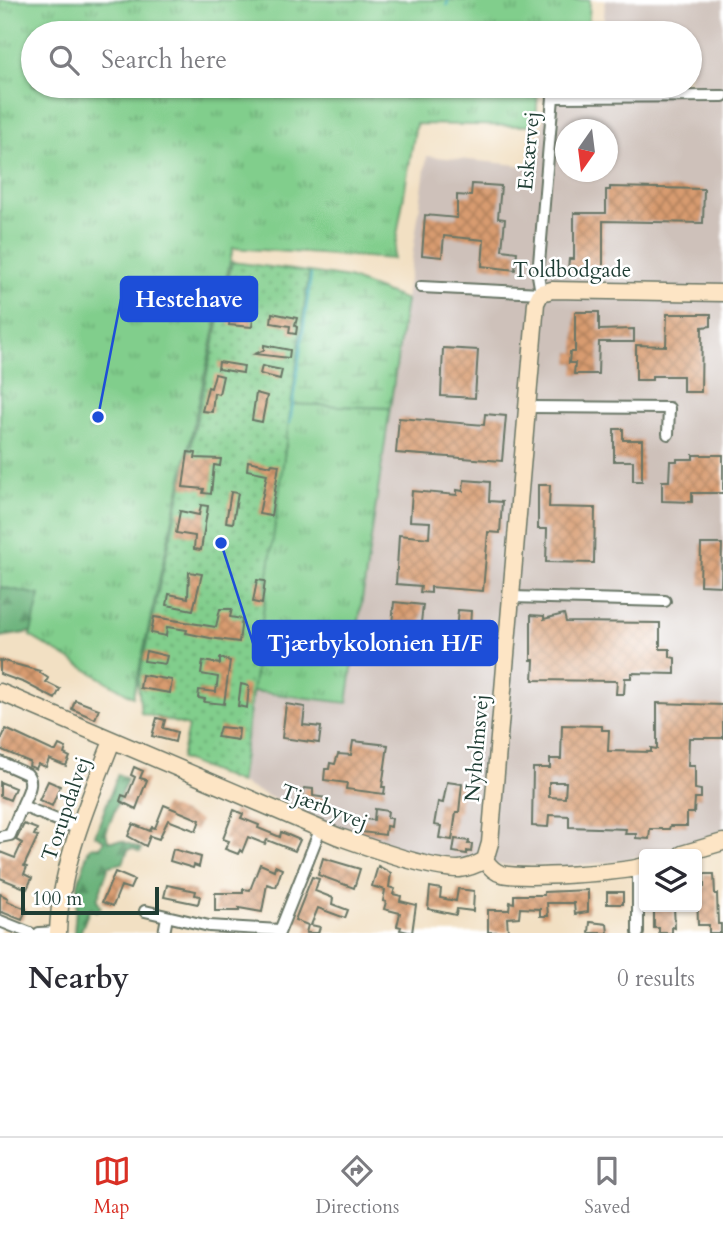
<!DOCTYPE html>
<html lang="en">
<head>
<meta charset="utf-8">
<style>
  :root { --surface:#fff; --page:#f7f7f7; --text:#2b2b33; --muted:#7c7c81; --line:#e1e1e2; --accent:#d93025 }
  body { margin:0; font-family:Cardo,serif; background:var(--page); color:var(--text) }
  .controls { position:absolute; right:21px; bottom:21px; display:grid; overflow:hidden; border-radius:7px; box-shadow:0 2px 5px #0004 }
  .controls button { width:63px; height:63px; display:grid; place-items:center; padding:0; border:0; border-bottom:2px solid var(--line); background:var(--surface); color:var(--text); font:35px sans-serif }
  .compass { position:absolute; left:555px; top:119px; width:63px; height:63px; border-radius:50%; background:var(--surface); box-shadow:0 2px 5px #0004; rotate:194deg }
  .scale { position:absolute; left:21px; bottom:18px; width:138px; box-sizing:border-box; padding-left:7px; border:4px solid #1f3d34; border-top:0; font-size:19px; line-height:24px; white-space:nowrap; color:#1f3d34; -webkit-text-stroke:5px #fff; paint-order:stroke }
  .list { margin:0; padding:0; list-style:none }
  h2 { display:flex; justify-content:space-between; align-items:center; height:91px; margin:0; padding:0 28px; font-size:30px }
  h2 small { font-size:23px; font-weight:400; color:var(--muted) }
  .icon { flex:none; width:38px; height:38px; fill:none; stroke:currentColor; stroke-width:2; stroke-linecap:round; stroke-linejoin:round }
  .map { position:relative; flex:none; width:723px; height:933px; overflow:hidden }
  .search { position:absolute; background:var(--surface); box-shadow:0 2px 5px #0004; left:21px; right:21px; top:21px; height:77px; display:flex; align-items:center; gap:18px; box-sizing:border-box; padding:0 24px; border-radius:38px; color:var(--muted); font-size:26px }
  .sheet { height:203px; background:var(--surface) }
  nav { display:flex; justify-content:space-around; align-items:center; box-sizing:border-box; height:98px; border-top:2px solid var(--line); background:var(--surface); font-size:19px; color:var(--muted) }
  nav a { display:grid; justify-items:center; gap:4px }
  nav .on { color:var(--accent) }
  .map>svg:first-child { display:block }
  .industrial { fill:#cec1ba; fill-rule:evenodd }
  .grass { fill:url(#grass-tufts); stroke:#508660; stroke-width:2 }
  .forest { fill:url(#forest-firs); stroke:#447756; stroke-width:2 }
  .wetland { fill:url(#wetland-marsh); stroke:#508660; stroke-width:2 }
  .garden { fill:url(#garden-dots); stroke:#508660; stroke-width:2 }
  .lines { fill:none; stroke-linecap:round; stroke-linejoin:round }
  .stream { stroke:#39abb1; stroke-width:2.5 }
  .building { fill:url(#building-cross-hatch); fill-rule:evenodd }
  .street-casing { stroke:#697666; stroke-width:14 }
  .secondary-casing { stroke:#697666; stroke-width:19 }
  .street { stroke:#fff; stroke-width:10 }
  .secondary { stroke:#fde5c5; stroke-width:16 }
  .labels { text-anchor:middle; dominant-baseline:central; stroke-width:5; stroke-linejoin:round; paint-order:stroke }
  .street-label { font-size:21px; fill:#1f3d34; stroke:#fff }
  .leader { fill:none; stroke:#1d4ed8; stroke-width:2.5 }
  .callout-dot { fill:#1d4ed8; stroke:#fff; stroke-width:2.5 }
  .callout { fill:#1d4ed8; stroke:#1d4ed8; stroke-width:2.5 }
  .callout-label { font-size:23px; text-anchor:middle; font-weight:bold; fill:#fff }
</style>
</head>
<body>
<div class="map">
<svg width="723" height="933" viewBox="0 0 723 933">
  <defs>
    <pattern id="grass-tufts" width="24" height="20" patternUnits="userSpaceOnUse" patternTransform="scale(1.75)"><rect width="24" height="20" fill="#81ce8c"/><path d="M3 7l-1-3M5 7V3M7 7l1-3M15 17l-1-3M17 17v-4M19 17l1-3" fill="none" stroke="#69a873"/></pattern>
    <pattern id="forest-firs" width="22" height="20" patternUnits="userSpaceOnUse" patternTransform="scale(1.75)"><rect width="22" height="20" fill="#68b178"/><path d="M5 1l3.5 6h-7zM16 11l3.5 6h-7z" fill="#559163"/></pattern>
    <pattern id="wetland-marsh" width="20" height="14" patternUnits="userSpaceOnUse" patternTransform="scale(1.75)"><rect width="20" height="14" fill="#81ce8c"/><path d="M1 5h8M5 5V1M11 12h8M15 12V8" fill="none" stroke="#69a873"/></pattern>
    <pattern id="garden-dots" width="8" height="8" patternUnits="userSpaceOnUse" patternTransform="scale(1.75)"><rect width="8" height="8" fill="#81ce8c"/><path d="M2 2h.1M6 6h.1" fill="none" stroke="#69a873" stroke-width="1.8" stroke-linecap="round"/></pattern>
    <pattern id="building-cross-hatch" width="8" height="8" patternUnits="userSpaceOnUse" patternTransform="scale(1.75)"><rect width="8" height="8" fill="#d89b6f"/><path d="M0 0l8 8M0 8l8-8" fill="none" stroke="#af805c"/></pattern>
  </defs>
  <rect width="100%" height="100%" fill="#fff"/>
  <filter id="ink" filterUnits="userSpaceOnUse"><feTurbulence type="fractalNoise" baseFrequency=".0143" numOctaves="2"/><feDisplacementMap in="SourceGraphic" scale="14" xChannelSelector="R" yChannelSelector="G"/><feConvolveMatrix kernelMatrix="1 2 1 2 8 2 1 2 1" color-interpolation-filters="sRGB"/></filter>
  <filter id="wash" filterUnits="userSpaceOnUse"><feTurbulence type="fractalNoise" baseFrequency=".00686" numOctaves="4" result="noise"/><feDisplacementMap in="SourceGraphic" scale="28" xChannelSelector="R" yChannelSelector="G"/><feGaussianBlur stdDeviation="1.57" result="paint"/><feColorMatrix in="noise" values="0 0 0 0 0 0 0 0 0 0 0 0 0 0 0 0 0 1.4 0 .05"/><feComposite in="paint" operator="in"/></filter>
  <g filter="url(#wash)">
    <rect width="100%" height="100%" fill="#f2e0c3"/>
    <path class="industrial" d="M605 0H723V833L621 861 566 866 499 865 412 852 333 827 240 783 252 691 347 702 427 156 538 167 547 90 600 86H690V33H603ZM566 130H608V172H566Z"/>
    <path class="grass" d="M0 0H590L588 33H33V86H538L536 126 416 124 393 259 233 248 133 697 30 636 39 595 0 587Z
      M291 404 390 408 347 703 252 691Z"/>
    <path class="forest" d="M0 587 40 595 31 632 0 637Z
      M118 774 127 779 106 833 108 841H122L142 849 140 852 132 848 128 850 123 863 109 866 97 900 101 908 97 911 90 908 80 933H74L78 884 89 848 93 846 100 848 104 840 95 835Z"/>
    <path class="wetland" d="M309 272 348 278 406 300 390 408 291 404Z"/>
    <path class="garden" d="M232 262 309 272 240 783 181 759 188 726 141 713 138 682Z"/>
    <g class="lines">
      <path class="stream" d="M447 5 448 0
        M290 423 311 275"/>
    </g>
    <g id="blocks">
      <path class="building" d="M472 184 501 186 498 218 505 219 502 250 517 252 515 270 482 266 484 240 444 236 442 257 422 255 425 215 457 218V195L471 196Z
        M610 187 704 189 703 223 603 221V269H568L569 259H574V213H606V190H610Z
        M575 312H599V330L634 329V342H599L598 374H574L575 363H569L570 352H575Z
        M272 313 297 318 295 326 297 327 296 334 289 333 290 326 271 323Z
        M667 314H711V326L702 327 701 392H683V376H652V380H636V345L666 346Z
        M230 317 253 319 252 327 229 325Z
        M264 345 290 350 289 358 255 354 264 350Z
        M443 348 478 350 475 398 441 396Z
        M219 362 244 366 243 373 218 369Z
        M262 366 282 370 280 379 260 374Z
        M215 374 223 376 219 394 214 393 212 412 202 411 208 387 211 388Z
        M256 393 267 396 262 422 252 420Z
        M485 414 506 416 502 461 396 453 399 418 484 425Z
        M614 429H623V440H642V481H633V461H614Z
        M188 452 196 453 195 458 221 459 220 466 214 465 211 494 203 493 204 489 183 487Z
        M693 455H723V493H692V502L662 501V481H669L670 461H677V459H693Z
        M248 461 271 466 272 464 279 465 271 516 259 514 267 474 247 470Z
        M464 480 490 482 489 501 502 502 500 533 488 532 483 591 431 587V593L420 592 421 586 396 584 399 535 429 538 430 522 410 521 412 491 457 495V490L463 491Z
        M538 485H550L549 507 595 508 594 563 546 562 547 529H538Z
        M231 492 238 493 233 523 226 522Z
        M201 505 208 506 201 550 194 549 195 536 176 533 180 511 199 515Z
        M701 544H722L721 586 700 585Z
        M189 572 202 574 193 610 167 605 169 594 188 598Z
        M257 580 265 581 262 604 253 602Z
        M394 602 423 605 418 649 390 647Z
        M220 609H232L230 617 242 619 239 642 210 638 186 633 187 630 167 627 166 636 151 633 154 617 216 627Z
        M458 610 471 611 469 642 455 641Z
        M564 614 566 622 660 623V649H670V657L675 658V674L631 673V678H625L624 694H616L617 681 533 680 534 660H531V615L544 616V619Z
        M146 651 167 656 165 664 144 661Z
        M220 658 230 661 224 704 204 702 205 699 198 698 199 690 216 692 218 677 201 674 203 661 220 664Z
        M0 660 40 671 39 672 48 678 46 682 60 689 55 699 25 683 0 674Z
        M142 675 172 680 170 693 140 688Z
        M241 684 249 686 247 708 238 706Z
        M75 700 99 709 95 719 72 709Z
        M657 703 723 705V738H689L688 766H695V789L701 790V798H695L694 813H687V826H670L669 829H650L649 839 636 838V834H625L626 829 569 827V816L549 815 548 827 532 826 533 768H550V759H561L562 725 602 726V730H609L608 751 651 752V748L657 749ZM549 782H566L565 798 549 797Z
        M286 704 305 707 303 725 321 727 319 743 282 738Z
        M157 718 165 720 163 728 177 732 175 742 152 736Z
        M220 727 239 729 238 740 217 737Z
        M6 729 53 751H56L59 745 66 748 64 754 70 757 66 766 49 759 46 767 38 764 36 769 29 766 30 762 0 749V742Z
        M353 741 388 745 382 787H385L384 794 346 789 347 783 324 780 325 769H329L330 763 335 764 338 754 351 755Z
        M134 767 143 771 140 778 147 780 136 809 120 801 122 795 127 797 135 777 131 775Z
        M48 781 60 786 52 806 39 800Z
        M0 782 15 788 10 800 0 796Z
        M447 782 462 784 459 812H456L452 840 439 838 441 826 434 825 438 802 443 803Z
        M304 788 313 789V796L327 798 325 809 302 806Z
        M164 805 200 820 196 831 168 820 159 839 150 836 146 846 128 836 133 824 150 831 152 827 155 828Z
        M375 809 388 811 387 818H392L391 827 386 826 385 835 361 832 362 819 374 820Z
        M234 810 243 814 241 818 259 825 258 828 280 837 281 832 300 840 295 851 267 840 265 844 248 837 242 852 240 850 238 854 225 849 229 841 223 839Z
        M24 824 37 829 34 835 38 836 24 866 27 867 24 874 32 878 27 889 0 878V852L15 858 22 843 16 840Z
        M455 839 469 841 468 844H472L471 852 467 851V854L453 852Z
        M173 849 201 857 199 867 194 865 193 868 170 861Z
        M323 858 360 869 354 888 318 875Z
        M260 864 274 870 275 866 282 869 276 887 267 884 262 912 239 908V911H215V893H243V889L250 890Z
        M378 866 391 873 389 887 395 889 393 894 401 896 400 901 416 905 412 933 400 930 401 927 397 926 400 913 384 909 386 902 383 901 385 890 372 886Z
        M115 872 134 880 130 889 121 886 113 906 102 902Z
        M704 874H714L715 894H717L718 924H721V933H709V925H698L697 887H704Z
        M312 877 319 879 315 891 333 898 332 904 348 910 345 918 318 908 311 925 320 927 318 933H306L308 925 295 920Z
        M167 885 196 891 195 895 200 896 198 904 164 897Z
        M430 887 441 889 440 898 456 901 458 889 474 891 473 911 457 909 456 915 428 909Z
        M588 890V912L575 914 574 903H547L548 916H540V909L520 908 519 917 507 918 508 932H488V910H509L510 902 514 903V895H544V892Z
        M607 892H623V904H607Z
        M0 894 8 898 7 901 26 909 22 920 2 912 0 913Z
        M654 907H674L675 928 672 927V933H659V928H654Z
        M590 922 607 924 608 933H589Z"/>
    </g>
  </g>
  <g filter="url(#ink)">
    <use href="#blocks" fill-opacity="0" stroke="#697666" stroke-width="2"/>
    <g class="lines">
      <defs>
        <path id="street" d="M421 287 541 293 538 275 553 97 723 96
          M528 407 669 408 668 434
          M511 597 665 601
          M0 762 27 774C35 783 26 796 22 806L79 829
          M0 837 10 835 22 806
          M638 868V933
          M145 911 209 926 279 930
          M0 921 30 933
          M39 933 58 932
          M164 933 167 917
          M279 933 320 830"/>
        <path id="secondary" d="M0 692 337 836C368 847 428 869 459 869 469 868 476 865 485 860
          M682 854 723 842
          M485 860 490 843 536 303 541 293 552 290 723 293
          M485 860C489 866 494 872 502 874 524 879 621 873 644 866
          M58 933C60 865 88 803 112 741"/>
      </defs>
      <use href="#street" class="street-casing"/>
      <use href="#secondary" class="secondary-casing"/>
      <use href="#street" class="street"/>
      <use href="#secondary" class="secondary"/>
    </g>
  </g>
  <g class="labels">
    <g class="street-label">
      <text transform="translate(529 151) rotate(-85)">Eskærvej</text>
      <text x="572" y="270">Toldbodgade</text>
      <text transform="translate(477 748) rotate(-85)">Nyholmsvej</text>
      <text transform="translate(324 807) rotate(21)">Tjærbyvej</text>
      <text transform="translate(66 809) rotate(-71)">Torupdalvej</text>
    </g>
  </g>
  <path class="leader" d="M98 417L121 299M221 543L253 643"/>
  <g class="callout-dot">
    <circle cx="98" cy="417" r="7"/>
    <circle cx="221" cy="543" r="7"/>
  </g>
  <g class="callout">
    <rect x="121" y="277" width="136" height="44" rx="7"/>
    <rect x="253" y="621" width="244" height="44" rx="7"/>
  </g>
  <g class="callout-label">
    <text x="189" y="307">Hestehave</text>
    <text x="375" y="651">Tjærbykolonien H/F</text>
  </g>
</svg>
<div class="controls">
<button><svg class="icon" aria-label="layers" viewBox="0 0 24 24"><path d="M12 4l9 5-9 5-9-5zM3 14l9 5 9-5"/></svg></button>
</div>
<svg class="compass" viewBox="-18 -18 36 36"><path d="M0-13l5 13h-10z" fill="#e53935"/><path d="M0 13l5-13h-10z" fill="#7c7c81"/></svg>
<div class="scale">100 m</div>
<div class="search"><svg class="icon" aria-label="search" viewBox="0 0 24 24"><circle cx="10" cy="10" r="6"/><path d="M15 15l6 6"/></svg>Search here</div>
</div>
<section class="sheet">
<h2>Nearby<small>0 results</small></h2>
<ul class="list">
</ul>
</section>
<nav>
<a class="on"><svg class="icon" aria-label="map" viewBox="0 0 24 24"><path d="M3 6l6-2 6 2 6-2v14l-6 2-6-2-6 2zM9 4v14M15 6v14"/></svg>Map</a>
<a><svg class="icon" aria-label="directions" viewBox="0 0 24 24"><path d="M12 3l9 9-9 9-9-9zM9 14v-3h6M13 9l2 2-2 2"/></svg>Directions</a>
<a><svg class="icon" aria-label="saved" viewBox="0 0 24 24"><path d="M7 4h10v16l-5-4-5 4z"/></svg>Saved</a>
</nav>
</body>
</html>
